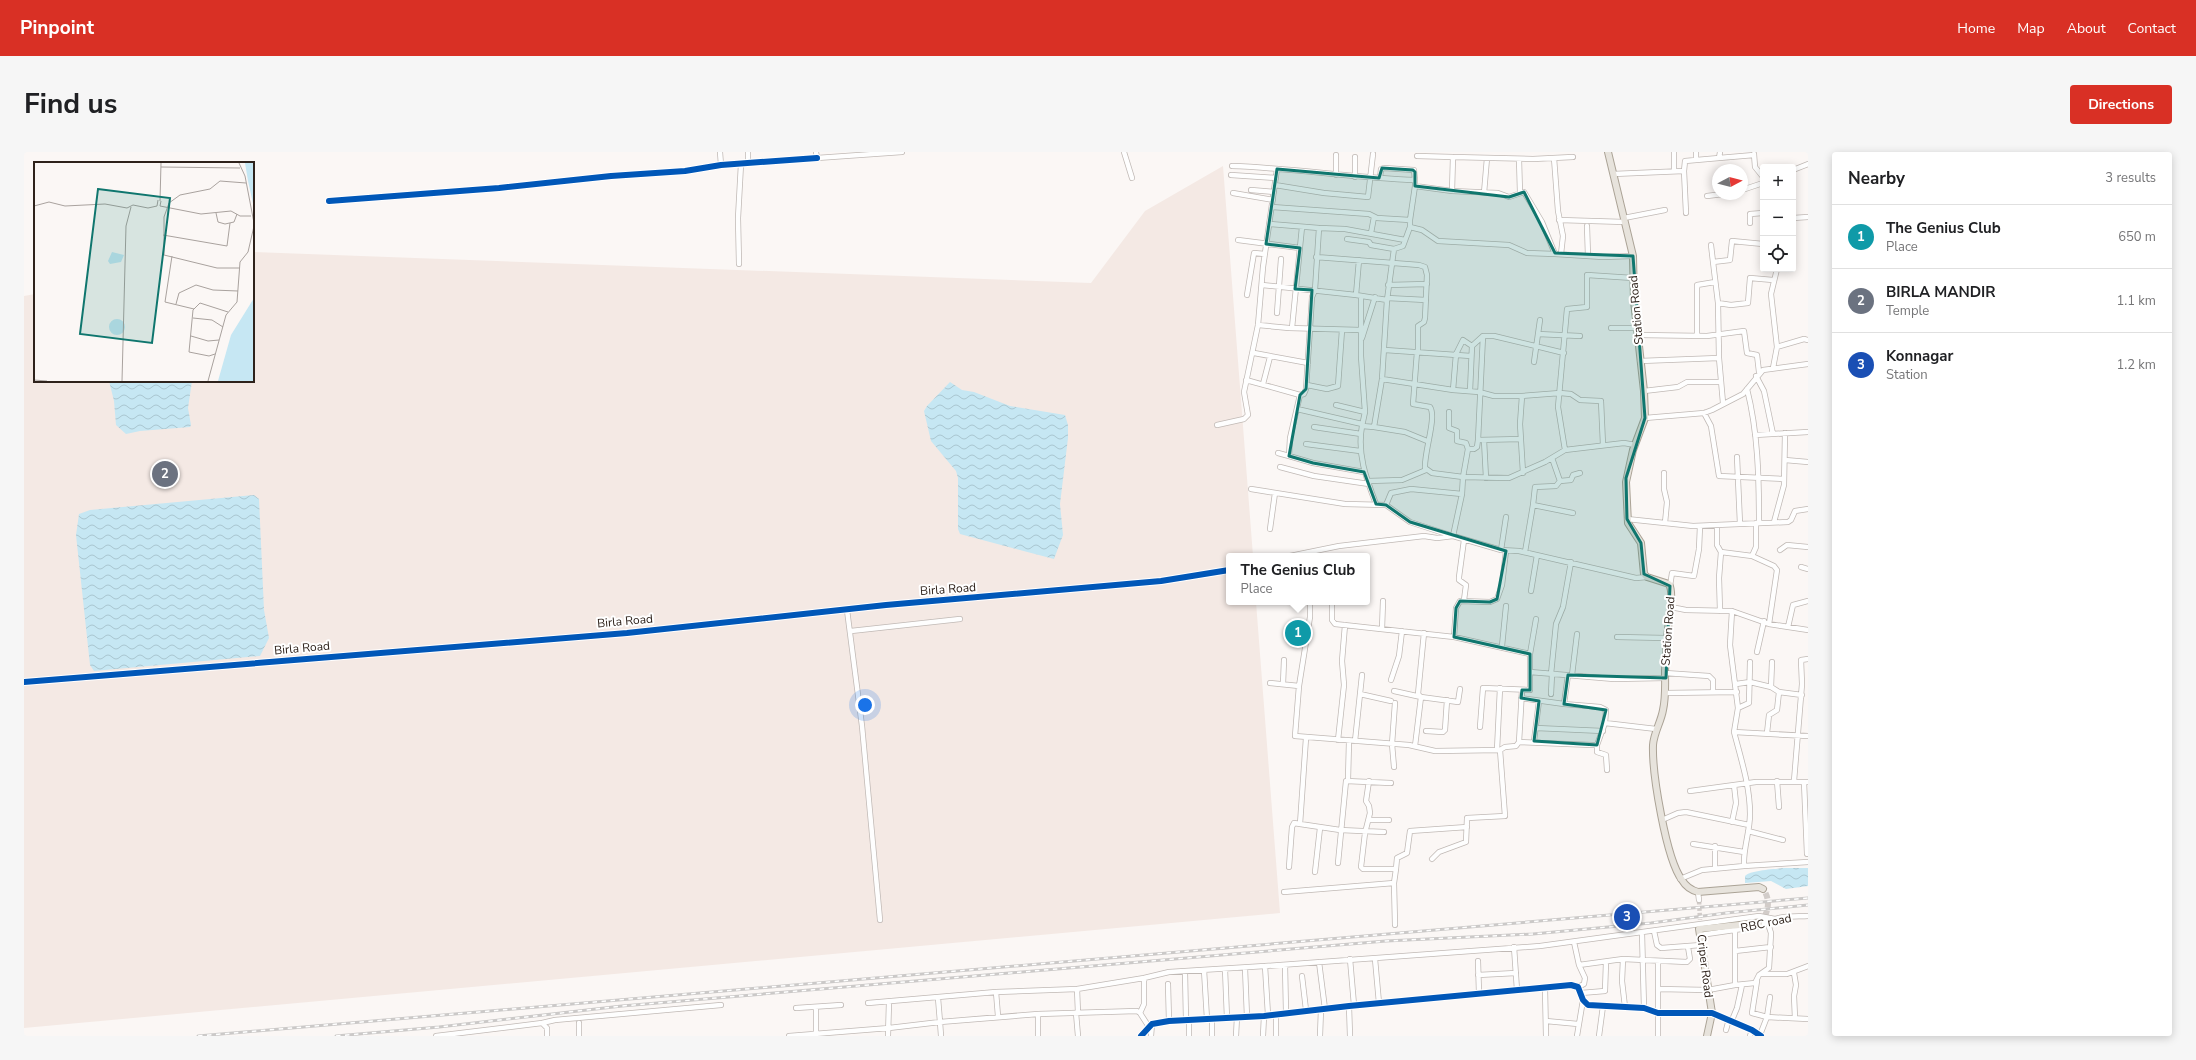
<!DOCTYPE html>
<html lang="en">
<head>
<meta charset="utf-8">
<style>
  :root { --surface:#fff; --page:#f6f6f6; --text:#202124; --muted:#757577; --line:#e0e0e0; --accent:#d93025 }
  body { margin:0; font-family:"Nunito Sans",sans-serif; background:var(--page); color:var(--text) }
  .controls { position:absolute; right:12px; top:12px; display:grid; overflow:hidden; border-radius:4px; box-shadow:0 2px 10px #0003 }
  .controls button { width:36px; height:36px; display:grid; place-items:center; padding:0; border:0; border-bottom:1px solid var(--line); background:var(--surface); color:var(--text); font:20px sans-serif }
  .compass { position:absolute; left:1688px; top:12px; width:36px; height:36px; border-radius:50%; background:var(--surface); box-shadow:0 2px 10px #0003; rotate:83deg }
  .you { position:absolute; left:841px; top:553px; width:14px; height:14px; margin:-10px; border:3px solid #fff; border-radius:50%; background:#1a73e8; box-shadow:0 0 0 6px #1a73e833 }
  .badge { display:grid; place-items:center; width:26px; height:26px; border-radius:50%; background:var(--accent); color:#fff; font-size:13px; font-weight:700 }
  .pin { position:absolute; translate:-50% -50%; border:2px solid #fff; box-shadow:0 1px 4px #0006 }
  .popup { position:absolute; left:1202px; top:401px; width:144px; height:52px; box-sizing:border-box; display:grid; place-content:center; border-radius:4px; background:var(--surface); filter:drop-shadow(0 1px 3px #0005); font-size:13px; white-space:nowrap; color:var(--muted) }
  .popup b { font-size:15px; color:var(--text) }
  .popup::after { content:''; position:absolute; left:50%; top:100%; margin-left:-8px; border:8px solid transparent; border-top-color:var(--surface) }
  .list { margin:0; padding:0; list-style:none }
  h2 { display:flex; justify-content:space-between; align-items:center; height:52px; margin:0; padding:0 16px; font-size:17px }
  h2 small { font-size:13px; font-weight:400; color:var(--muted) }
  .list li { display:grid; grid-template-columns:26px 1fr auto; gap:12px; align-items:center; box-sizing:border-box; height:64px; padding:0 16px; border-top:1px solid var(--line) }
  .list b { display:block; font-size:15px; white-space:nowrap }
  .list p { margin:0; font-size:13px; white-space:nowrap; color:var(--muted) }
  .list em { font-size:13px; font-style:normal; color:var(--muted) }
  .icon { flex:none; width:22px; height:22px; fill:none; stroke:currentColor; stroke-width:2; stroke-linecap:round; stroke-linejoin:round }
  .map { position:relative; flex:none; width:1784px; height:884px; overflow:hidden; border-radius:4px }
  header { display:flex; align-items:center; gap:24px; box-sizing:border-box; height:56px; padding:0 20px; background:var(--accent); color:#fff }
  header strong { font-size:19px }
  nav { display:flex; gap:22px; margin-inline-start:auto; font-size:14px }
  .intro { display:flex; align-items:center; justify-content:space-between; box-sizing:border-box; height:96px; padding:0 24px }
  h1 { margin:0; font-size:28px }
  .button { padding:10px 18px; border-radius:4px; background:var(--accent); color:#fff; font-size:14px; font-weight:700 }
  main { display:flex; gap:24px; padding:0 24px }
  aside { flex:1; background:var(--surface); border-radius:4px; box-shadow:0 2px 10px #0003 }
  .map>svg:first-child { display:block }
  .built { fill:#f4e9e4 }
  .water { fill:url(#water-waves) }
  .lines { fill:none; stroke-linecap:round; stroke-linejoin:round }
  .minor-tunnel { stroke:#d2ccc9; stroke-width:4.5; stroke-dasharray:4.5 2; stroke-linecap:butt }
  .major-tunnel { stroke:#d2ccc9; stroke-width:6; stroke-dasharray:6 3; stroke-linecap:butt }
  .minor-casing { stroke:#c0b9b5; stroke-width:6 }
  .major-casing { stroke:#aba396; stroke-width:8 }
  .minor { stroke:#fefefe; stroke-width:4.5 }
  .major { stroke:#e7e3dc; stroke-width:6 }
  .rail-casing { stroke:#cbc9c8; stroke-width:3 }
  .rail { stroke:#fff; stroke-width:1.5; stroke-dasharray:4.5; stroke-linecap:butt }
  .cycleway-casing { stroke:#fff; stroke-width:8 }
  .cycleway { stroke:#0057b8; stroke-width:6 }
  .marked { fill:#0f766e; fill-opacity:0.2; stroke:#0f766e; stroke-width:3; stroke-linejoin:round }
  .labels { text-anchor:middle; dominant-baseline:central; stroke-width:4; stroke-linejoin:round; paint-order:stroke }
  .street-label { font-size:12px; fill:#2e221b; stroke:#fff }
  .inset-road { fill:none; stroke:#a9a29e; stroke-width:1 }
  .view { fill:#0f766e; fill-opacity:0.15; stroke:#0f766e; stroke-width:2 }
  .inset-edge { fill:none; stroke:#2e221b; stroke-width:2 }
</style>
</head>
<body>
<header>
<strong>Pinpoint</strong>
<nav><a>Home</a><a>Map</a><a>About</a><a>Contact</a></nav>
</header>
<div class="intro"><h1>Find us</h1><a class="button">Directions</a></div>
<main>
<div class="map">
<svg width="1784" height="884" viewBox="0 0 1784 884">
  <defs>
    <pattern id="water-waves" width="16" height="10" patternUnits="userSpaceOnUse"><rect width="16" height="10" fill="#c6e7f3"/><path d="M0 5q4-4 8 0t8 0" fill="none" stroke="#aac6d0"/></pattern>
  </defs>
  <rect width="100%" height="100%" fill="#fbf7f5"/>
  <path class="built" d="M1199 14 1229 404H1205V450H1232L1256 761 0 876V144L11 142V229H229V100L1067 131 1121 59Z"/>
  <path class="water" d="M85 229H168L164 256 167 273 166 275 116 279 102 282 92 273 90 249Z
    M926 230 938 238 950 240 986 254 1041 263 1044 273V286L1036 352 1039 383 1030 407 936 382 934 377V326L932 319 907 289 900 259 903 254Z
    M230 343 235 347 240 458 245 486 236 504 70 519 66 513 52 383 55 362 66 358Z
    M1760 716H1784V734L1762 737 1747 729 1721 731V724C1726 718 1751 717 1760 716Z"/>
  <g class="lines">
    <path class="minor-tunnel" d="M1675 748 1676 768"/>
    <path class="major-tunnel" d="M1735 771C1745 763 1747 747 1739 737"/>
    <defs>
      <path id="minor" d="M696 0 697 13
        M724 0V12
        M792 0 793 6 878 0
        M1100 0 1108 26
        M1650 0V19
        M1672 0V8
        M1696 0 1695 6 1730 3
        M1730 2 1731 15 1739 25
        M1312 3V23
        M1393 4 1429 5
        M1530 6 1534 59 1539 84 1537 102
        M1495 7 1496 41
        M1208 14C1269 16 1330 26 1391 28V34L1428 39 1474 41 1485 45 1500 40 1518 70 1531 102 1579 105 1609 104
        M1769 18 1784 12
        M1660 19 1661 9 1695 6
        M1589 22 1660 19 1662 61
        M1207 23 1252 26
        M1331 25V5
        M1356 26 1357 17 1360 16 1390 18 1391 28
        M1251 33 1300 41 1344 45 1349 2
        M1227 38 1250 40
        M1718 38 1739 31
        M1428 39 1429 5 1509 7 1549 5
        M1209 41 1249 48
        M1460 41 1463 6
        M1683 44 1699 42
        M305 49 475 36 587 24 661 19 697 13 793 6
        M1248 55 1345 62 1353 66 1386 68V75L1379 94 1370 97 1363 148 1358 227 1350 275 1338 274C1333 302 1342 326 1352 352
        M1600 66 1641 58
        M1769 66 1784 65
        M1386 68 1391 34
        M1535 68 1601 70
        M1726 71V62L1739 61
        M1245 72 1295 76
        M1563 74 1564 104
        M1386 75 1398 78 1414 89 1485 93 1503 101 1531 102
        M1347 81 1350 65
        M1323 87 1345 90 1347 93 1370 97
        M1214 88 1276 96
        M1687 93 1689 110
        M1292 105 1395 113 1401 115 1403 123 1401 166 1400 170 1394 174V201
        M715 112 714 66 717 12
        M1238 133 1332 143 1363 148
        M1364 133 1403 132
        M1223 143 1230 101 1241 102
        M1332 143 1335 108
        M1337 144V204L1341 260 1338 274
        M1363 146 1402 148
        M1694 151 1689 110 1706 108 1708 89 1739 92
        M1253 161 1257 107
        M1234 173 1265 176 1337 178
        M1268 176 1278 75
        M1587 176H1614
        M1514 182 1556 184
        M1615 183 1683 184 1720 179 1723 201 1733 203 1735 220
        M1673 184V133L1691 130
        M1338 186 1351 145
        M1753 195 1780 187 1784 188
        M1361 198 1447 204
        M1393 200 1389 252 1406 255C1413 265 1400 300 1401 316L1408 321 1439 325 1444 297H1450L1453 295 1454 288 1459 184
        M1230 201 1284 211
        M1695 206 1694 151 1707 153 1724 151 1726 126 1749 128
        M1616 209 1695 206 1699 251
        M1510 210 1516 168
        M1749 216 1753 195 1747 142 1753 117
        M1732 224 1740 239 1749 282
        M1358 227 1429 238 1455 240 1470 244H1498L1496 272 1499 321
        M1222 228 1276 243
        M1239 232 1246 205
        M1283 233 1303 237 1314 234 1318 178
        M1723 237C1734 280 1735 326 1735 371
        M1429 238 1432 202 1439 188 1448 194
        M1446 239 1448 194 1459 184H1470L1540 201
        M1620 239 1654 235 1663 230H1697
        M1498 244 1536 241 1547 242 1556 248 1577 249 1579 293
        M1312 253 1341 260
        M1273 257 1338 272
        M1425 260V276L1433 279V289L1442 291 1444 297
        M1680 261 1687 274 1695 324 1760 327
        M1621 266 1680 261 1688 258 1719 242 1739 218 1784 212
        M1193 273 1220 267 1224 263 1220 240 1234 173 1239 115 1253 17
        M1290 275 1337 282
        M1350 275 1381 280 1403 289
        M1731 283 1784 280
        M1454 288 1497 287
        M1460 288 1462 326
        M1282 292 1336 299
        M1541 298 1534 255 1543 157 1563 155V123L1609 126
        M1254 301 1265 304
        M1713 305 1716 372
        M1761 308 1784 310
        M1256 315 1290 324 1345 332
        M1340 320 1289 311 1265 304 1266 286 1276 243 1280 242 1282 237 1288 145 1291 138 1295 76 1321 77 1381 88
        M1640 321V337L1643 350 1641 371
        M1344 329 1378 328 1402 318
        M1536 329 1547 328 1549 323 1556 321
        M1227 337 1321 352 1362 353 1386 370 1429 384 1438 342
        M1362 353 1367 341 1387 337 1438 342 1439 325 1485 326 1521 310 1541 298 1600 291 1611 293
        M1509 353 1511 335 1532 334 1536 329 1528 306
        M1603 367 1669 374 1764 370 1767 368 1771 359 1784 357
        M1750 370 1760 333 1761 281
        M1693 373V393L1697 400 1695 426 1696 459
        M1246 377 1251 341
        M1477 398 1482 365
        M1756 398 1763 393 1784 395
        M1501 400 1509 353 1549 361
        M1697 400 1728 404 1732 395V371
        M1266 404 1315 394 1400 384 1413 386 1429 384 1477 398 1495 399 1612 426 1623 425
        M1728 404 1750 414 1753 418 1745 472
        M1777 415 1784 417
        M1646 434 1648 421 1670 424 1675 397 1676 374
        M1507 439 1513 403
        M1440 448 1442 433 1435 428V425L1440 388
        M1286 450V465L1275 534 1271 584 1385 593 1411 599 1476 598 1481 595 1492 594 1495 590 1568 593H1573V600L1582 603 1583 618
        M1308 450V468L1311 472 1430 485 1506 502V520L1590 527 1642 526
        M1647 455 1662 458 1708 459 1745 472 1784 478
        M823 458 838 574 856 768
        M1708 459 1706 493 1714 556 1710 580
        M1764 475 1769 453 1784 449
        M1358 477 1359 449
        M827 479 936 467
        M1400 481 1394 542 1397 545 1434 550 1436 537
        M1430 485 1432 456 1436 449 1466 450 1473 447 1478 433 1482 399
        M1593 485 1642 486
        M1478 494 1482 454
        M1733 500 1740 469
        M1506 502 1512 467
        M1641 521 1685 524 1689 528V540
        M1527 522 1532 472 1539 455 1547 410
        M1544 523 1540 552 1576 555 1582 558 1581 571 1573 593
        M1548 523 1553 482
        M1367 528 1375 504 1378 479
        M0 530 603 481 862 453 1137 429 1205 418
        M1246 531 1275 534
        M1259 532 1260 508
        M1712 532 1726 530 1747 535 1755 540 1778 543
        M1747 535 1748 510
        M1370 539 1397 545 1391 594
        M1641 541 1713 540
        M1336 542 1367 549
        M1527 542 1528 522
        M1497 546 1540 552
        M1714 556 1725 551 1726 510
        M1581 571 1632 577
        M1456 575 1459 536 1506 538V520
        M1512 576 1579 579
        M1402 579 1419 580 1421 578 1423 548
        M1743 581 1745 563 1753 558 1755 540
        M1282 586 1276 672 1316 678 1360 680
        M1314 588 1320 533 1318 509 1321 473
        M1331 589 1338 523
        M1510 589 1515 549
        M1495 590 1498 538
        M1473 598 1476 536
        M1370 615 1368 592 1371 551
        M1324 628 1325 589
        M1345 629 1342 649 1345 654 1346 661 1341 681 1337 715 1339 717H1372L1370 731 1371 773
        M1753 629 1755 655
        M1770 629 1778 532 1777 508 1784 507
        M1780 630 1783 702
        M1666 639 1732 630H1784
        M1345 668H1365
        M1638 668 1654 661 1662 660 1725 673
        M1708 670 1712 651 1710 633
        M1724 679 1759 688
        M1669 692 1720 700
        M1691 694V716
        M1408 707 1415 700 1442 690 1443 666 1481 664 1476 598
        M1314 711 1322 629 1367 631
        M1720 714 1784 710
        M1265 715 1268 675 1270 671 1276 672
        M1372 717 1373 706 1383 701 1386 679 1443 675
        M1291 720 1296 676
        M1656 727 1678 718 1720 714C1719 696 1726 680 1726 662 1726 634 1717 607 1710 580L1784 584
        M1260 740 1370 731
        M1674 740 1675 748
        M1630 779 1633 793 1637 796 1677 793
        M1618 781 1620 856
        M1676 783 1738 774C1749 763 1769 765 1784 764
        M1550 790 1555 813 1561 826 1560 832 1554 835
        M1490 795 1493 838
        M1711 799 1747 795
        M1326 807 1330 853
        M1351 807 1355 851
        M1599 807 1598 829 1601 855
        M1454 809 1455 841
        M1295 810 1301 857
        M1261 813 1262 860
        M1555 813 1599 807 1663 810 1666 807 1664 795
        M1221 816 1223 865
        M1201 817 1203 866
        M1180 818 1183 867
        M1161 820 1162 868
        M1770 821 1772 833 1770 844 1771 866
        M1737 822H1763L1784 814
        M1454 823 1492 821
        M1278 824 1282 858
        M1733 829 1728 861 1743 865 1746 845
        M1144 832 1145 869
        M1711 833 1731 831 1735 823 1745 816 1747 781 1743 769
        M1521 836 1522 884
        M1053 837 1054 861
        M1634 837 1684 838 1711 833V778
        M972 840 974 864
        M1557 841 1581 839 1582 810
        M914 846 916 870 1014 862
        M844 851 972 840 1053 837 1120 826 1145 820 1241 814
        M1325 854 1326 884
        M792 855V882
        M772 856 817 853
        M1052 861 1054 884
        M1116 861 1120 852V826
        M1252 862V884
        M1244 863 1241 814 1516 794 1735 764 1751 767
        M1165 868V884
        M1708 868 1713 856 1718 833
        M1522 869 1554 872
        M518 871 531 868 697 853
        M1702 878 1705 867
        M1736 883 1743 865 1784 867
        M412 884 518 871 523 876V884
        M555 884V871
        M765 884 865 876 916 870 917 884
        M864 884 865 850
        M1014 884V862L1113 859 1116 861 1125 875
        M1117 884 1128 872 1145 869 1240 864 1325 854 1547 833 1554 835 1559 848 1564 853 1620 856 1634 861H1688L1728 878 1737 884
        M1127 884 1128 872
        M1188 884V867
        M1212 884 1213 865
        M1239 884 1240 864
        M1296 884 1297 857
        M1553 884 1559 848
        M1575 884 1579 854
        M1634 884V809
        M1726 884 1728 878"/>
      <path id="major" d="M1584 0 1609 104 1610 149 1620 239 1621 266 1609 298 1602 330 1604 371 1617 391 1620 422 1623 425 1645 432C1649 439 1647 453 1646 461 1643 481 1642 499 1641 519 1641 532 1642 545 1639 558 1637 570 1630 580 1629 593 1628 621 1642 707 1658 728 1662 735 1667 738 1674 740L1735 735 1739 737
        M1683 884 1688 861 1675 777 1735 771"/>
    </defs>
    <use href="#minor" class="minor-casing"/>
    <use href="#major" class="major-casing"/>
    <use href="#minor" class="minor"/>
    <use href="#major" class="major"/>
    <defs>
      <path id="rail" d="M174 884 1784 746
        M312 884 415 875 598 854 1362 789 1509 782 1627 771 1702 761 1784 753"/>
    </defs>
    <use href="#rail" class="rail-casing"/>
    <use href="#rail" class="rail"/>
    <defs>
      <path id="cycleway" d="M305 49 475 36 587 24 661 19 697 13 793 6
        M0 530 603 481 862 453 1137 429 1205 418
        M1117 884 1128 872 1145 869 1240 864 1325 854 1547 833 1554 835 1559 848 1564 853 1620 856 1634 861H1688L1728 878 1737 884"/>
    </defs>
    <use href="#cycleway" class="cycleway-casing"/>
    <use href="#cycleway" class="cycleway"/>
  </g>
  <path class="marked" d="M1358 16 1389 18 1391 20V34L1485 45 1500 40 1531 101 1609 104 1621 266 1602 326 1603 367 1617 391 1620 422 1646 434 1642 526 1544 523 1540 552 1582 558 1573 593 1510 589 1515 549 1497 546 1498 538H1506V502L1430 485 1432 456 1436 449 1466 450 1473 447 1482 399 1386 370 1362 353 1352 352 1340 320 1289 311 1265 304 1276 243 1282 237 1288 138 1271 137 1276 96 1242 92 1253 17 1355 26Z"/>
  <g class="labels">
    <g class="street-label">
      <text transform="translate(1612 158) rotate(-95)">Station Road</text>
      <text transform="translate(924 437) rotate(-4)">Birla Road</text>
      <text transform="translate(601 469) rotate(-5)">Birla Road</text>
      <text transform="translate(1644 479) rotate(-86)">Station Road</text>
      <text transform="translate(278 496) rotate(-5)">Birla Road</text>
      <text transform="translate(1742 771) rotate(-12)">RBC road</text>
      <text transform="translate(1681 814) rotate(83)">Criper Road</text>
    </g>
  </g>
  <g transform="translate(10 10)">
    <rect width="220" height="220" fill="#fbf7f5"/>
    <path d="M211 1H220V46L214 19ZM78 90 90 93 87 100 76 102 74 99ZM220 136V219H184L197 173ZM75 165a8 8 0 1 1 16 0a8 8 0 1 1-16 0Z" fill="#c6e7f3"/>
    <path class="inset-road" d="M205 1 211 14 220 61M127 5 206 6M126 39 127 1M127 39 126 44 167 52 197 49 206 54H217M0 44 15 40 31 44 71 42 93 46 99 43 114 46 123 44 124 38M182 51 184 60 191 62 200 60 203 52M129 73 193 84 196 61M138 94 131 140 160 147M206 106H183L130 93V55L135 41 146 33 176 27 186 19 212 21M142 142 145 131 162 123 179 128 204 129M159 156 178 158 189 165M157 174 174 179 185 178M181 192 175 194 155 190 159 148 166 141 194 150M0 218 13 219M88 219 92 64 97 45M174 219 192 153 203 140 206 100 214 90 220 64"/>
    <path class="view" d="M64 27 136 36 118 181 46 172Z"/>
    <rect width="220" height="220" class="inset-edge"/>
  </g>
</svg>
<div class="controls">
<button>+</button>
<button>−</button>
<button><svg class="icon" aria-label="locate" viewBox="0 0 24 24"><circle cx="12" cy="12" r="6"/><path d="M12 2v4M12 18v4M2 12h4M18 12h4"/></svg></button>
</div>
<svg class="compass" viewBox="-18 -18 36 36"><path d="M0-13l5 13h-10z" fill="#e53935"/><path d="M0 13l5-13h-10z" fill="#757577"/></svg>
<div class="you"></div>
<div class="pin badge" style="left:1274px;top:481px;background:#0f9aa8">1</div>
<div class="popup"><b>The Genius Club</b>Place</div>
<div class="pin badge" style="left:141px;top:322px;background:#6b7280">2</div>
<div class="pin badge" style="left:1603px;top:765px;background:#1a4fb4">3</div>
</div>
<aside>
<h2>Nearby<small>3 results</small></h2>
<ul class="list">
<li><span class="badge" style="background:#0f9aa8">1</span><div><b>The Genius Club</b><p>Place</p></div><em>650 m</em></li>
<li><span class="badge" style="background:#6b7280">2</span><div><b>BIRLA MANDIR</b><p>Temple</p></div><em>1.1 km</em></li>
<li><span class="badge" style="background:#1a4fb4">3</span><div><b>Konnagar</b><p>Station</p></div><em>1.2 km</em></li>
</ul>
</aside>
</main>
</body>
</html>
